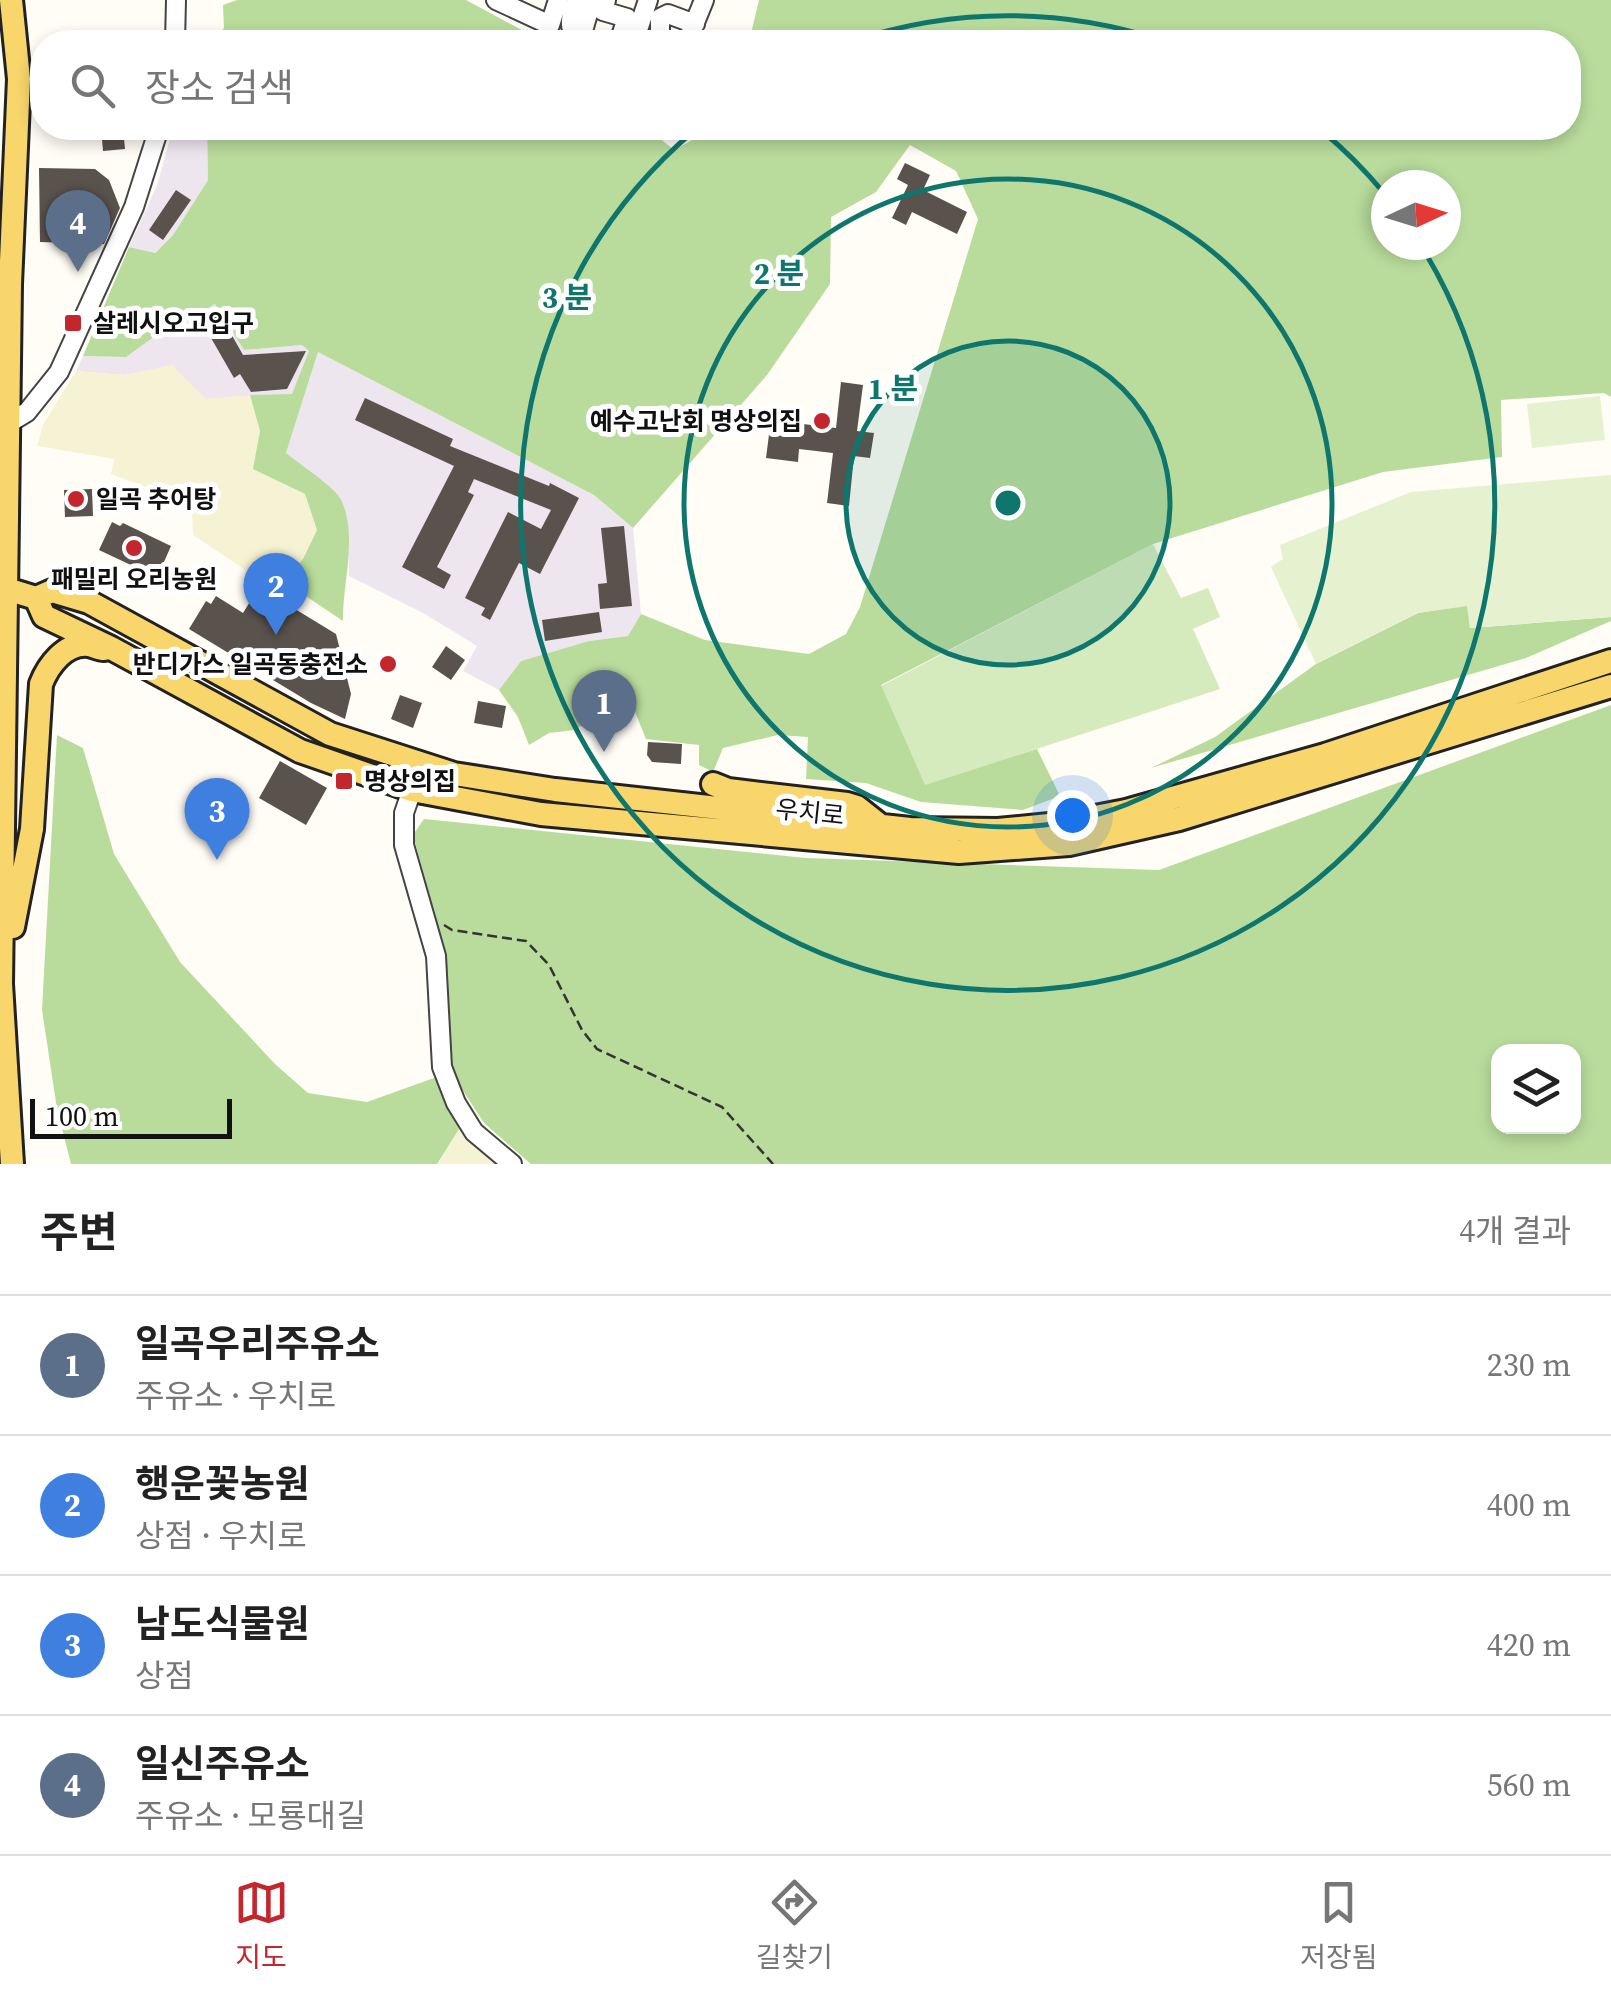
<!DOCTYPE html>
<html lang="ko">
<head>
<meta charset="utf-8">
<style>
  :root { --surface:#fff; --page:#f2f2f2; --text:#222; --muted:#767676; --line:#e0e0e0; --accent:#c4262e }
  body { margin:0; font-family:"Source Serif 4","Noto Sans KR",serif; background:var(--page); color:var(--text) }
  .controls { position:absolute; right:30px; bottom:30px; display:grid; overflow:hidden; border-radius:20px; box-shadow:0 5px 15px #0003 }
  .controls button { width:90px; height:90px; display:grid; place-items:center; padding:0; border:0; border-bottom:2px solid var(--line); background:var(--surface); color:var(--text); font:50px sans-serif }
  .compass { position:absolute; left:1371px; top:170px; width:90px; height:90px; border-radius:50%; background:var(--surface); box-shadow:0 5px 15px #0003; rotate:86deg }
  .scale { position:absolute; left:30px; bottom:25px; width:202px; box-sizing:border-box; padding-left:10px; border:5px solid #111; border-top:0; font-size:28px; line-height:35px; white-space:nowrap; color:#111; -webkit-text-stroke:8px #fff; paint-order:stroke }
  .you { position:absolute; left:1072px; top:815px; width:35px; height:35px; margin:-25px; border:8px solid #fff; border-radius:50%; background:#1a73e8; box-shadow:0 0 0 15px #1a73e833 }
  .badge { display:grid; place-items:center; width:65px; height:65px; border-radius:50%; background:var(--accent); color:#fff; font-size:32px; font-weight:700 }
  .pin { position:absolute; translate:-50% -82px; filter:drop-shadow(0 2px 5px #0008) }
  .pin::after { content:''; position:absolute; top:52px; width:35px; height:30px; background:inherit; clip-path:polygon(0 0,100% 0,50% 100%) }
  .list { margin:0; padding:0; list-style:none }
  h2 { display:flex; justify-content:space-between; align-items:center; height:130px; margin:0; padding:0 40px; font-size:42px }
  h2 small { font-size:32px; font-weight:400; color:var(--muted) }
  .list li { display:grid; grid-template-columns:65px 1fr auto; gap:30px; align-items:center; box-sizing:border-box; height:140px; padding:0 40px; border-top:2px solid var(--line) }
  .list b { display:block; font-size:38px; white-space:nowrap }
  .list p { margin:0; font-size:32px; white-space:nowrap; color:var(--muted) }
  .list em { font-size:32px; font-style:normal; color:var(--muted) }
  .icon { flex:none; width:55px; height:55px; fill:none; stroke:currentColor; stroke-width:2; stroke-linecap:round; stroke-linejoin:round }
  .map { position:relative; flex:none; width:1611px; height:1164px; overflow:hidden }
  .search { position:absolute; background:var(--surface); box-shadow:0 5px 15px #0003; left:30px; right:30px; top:30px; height:110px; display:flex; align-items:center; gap:25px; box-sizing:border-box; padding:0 35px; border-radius:40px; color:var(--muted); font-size:38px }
  .sheet { height:690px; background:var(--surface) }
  nav { display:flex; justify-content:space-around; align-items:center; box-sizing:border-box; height:140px; border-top:2px solid var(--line); background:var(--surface); font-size:28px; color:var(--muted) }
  nav a { display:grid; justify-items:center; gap:5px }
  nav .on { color:var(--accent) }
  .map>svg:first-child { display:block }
  .industrial { fill:#eee6ef }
  .farmland { fill:#f6f3d4 }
  .green { fill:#d5ebbd }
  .forest { fill:#b9dc9c; fill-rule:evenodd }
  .pitch { fill:#e6f2cf }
  .building { fill:#5a524d }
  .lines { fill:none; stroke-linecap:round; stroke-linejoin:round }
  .minor-casing { stroke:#444; stroke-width:22 }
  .major-casing { stroke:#222; stroke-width:28 }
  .path { stroke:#333; stroke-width:2.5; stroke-dasharray:10 5; stroke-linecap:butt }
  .minor { stroke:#fff; stroke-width:18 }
  .major { stroke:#f9d66b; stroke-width:22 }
  .ring { fill:none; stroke:#0f766e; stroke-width:5 }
  .poi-dot { fill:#c4262e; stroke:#fff; stroke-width:4 }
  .labels { text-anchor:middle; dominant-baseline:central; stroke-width:10; stroke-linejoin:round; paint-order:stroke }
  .poi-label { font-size:25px; font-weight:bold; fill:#111; stroke:#fff; text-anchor:start }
  .street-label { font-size:25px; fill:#111; stroke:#fff }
  .centre { fill:#0f766e; stroke:#fff; stroke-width:5 }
  .ring-label { font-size:30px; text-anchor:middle; font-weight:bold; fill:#0f766e; stroke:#fff; stroke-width:10; stroke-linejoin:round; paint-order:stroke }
</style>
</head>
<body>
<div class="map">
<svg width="1611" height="1164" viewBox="0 0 1611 1164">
  <rect width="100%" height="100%" fill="#fffdf5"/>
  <path class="industrial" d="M173 128H207L208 180 173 235 154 253 129 247 157 185Z
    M215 303 244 350 303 345 310 352 292 394 206 400 172 366 124 375 76 371 83 356 126 357 158 334Z
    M318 352 594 495 633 528 641 614 628 636 589 641 521 661 499 690 463 671 477 646 425 614 349 576 348 535 286 453Z"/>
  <path class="farmland" d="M172 365 206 399 250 395 260 431 254 469 305 494 317 530 303 559 285 582 259 579 193 535 192 514 153 490 111 474 114 459 37 446 43 425 76 371 124 375Z
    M459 1129 498 1164H437Z"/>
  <path class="green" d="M1153 544 1181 598 1208 588 1220 617 1193 629 1220 689 924 786 881 686Z"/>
  <path class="forest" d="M237 0H466L544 42H213L224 28 223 5Z
    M759 0H1611V397L1604 393 1501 400 1502 457 1383 472 1153 544 881 685 925 785 1037 749 1060 796 1023 810 921 802 866 783 806 779 808 737 778 735 723 748 713 772 699 765V745L646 739 633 707 613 700 575 730 549 733 529 745 518 717 499 690 521 661 589 641 628 636 641 614 705 640 809 654 846 634 860 607 978 219 956 171 910 145 876 192 831 217 830 284 767 375 633 528 594 495 318 352 286 453C299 464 332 485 340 498 359 532 342 586 343 621L285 582 303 559 317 530 305 494 253 469 260 431 250 395 292 394 309 351 302 345 244 350 215 304 158 334 126 357 83 356 129 247 155 253 173 235 208 180 207 128H647L674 150 714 128H1568V42H749ZM1386 185H1446V245H1386Z
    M1468 605 1470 628 1611 617V621L1526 658 1151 768 1215 737 1316 664 1418 613Z
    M1611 705V1164H531L484 1123 449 1069 446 958 413 835 424 819 806 858 1159 870ZM1498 1052H1574V1126H1498Z
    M57 735 83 748 114 854 180 962 275 1064 308 1093 367 1102 434 1078 446 1095 459 1129 437 1164H71L57 1109 42 1010Z"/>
  <path class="pitch" d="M1600 396 1605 440 1532 448 1527 404Z
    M1611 475V617L1470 628 1467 606 1418 613 1316 664 1271 567 1283 559 1280 545 1411 492Z"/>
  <path class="building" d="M101 128H123L125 149 103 151Z
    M905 163 930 175 923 190 967 212 957 234 912 212 906 225 892 218 908 185 897 179Z
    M39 168 95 169 109 180 120 208 104 244 40 242Z
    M176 190 191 200 163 240 149 230Z
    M216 307 243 355 306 351 287 389 251 392 240 374 234 378 199 317Z
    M841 382 863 385 857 431 874 433 870 458 854 456 849 506 827 503 833 453 799 449 798 462 766 458 772 411 804 414 803 424 836 428Z
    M365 398 453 439 450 446 549 486 550 483 579 498 540 574 519 563 490 620 481 615 485 608 465 598 508 512 541 529 551 510 474 479 468 492 474 495 437 567 451 575 444 589 402 567 454 466 355 420Z
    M92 489 93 516 65 517 64 490Z
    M112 522 120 526 123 523 171 546 160 571 155 569 152 575 99 550Z
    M624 526 632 606 600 609 598 584 607 583 601 528Z
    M259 587 336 634 351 694 345 719 311 703 189 629 206 601 211 604 216 596 243 613Z
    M599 612 602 632 545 641 542 620Z
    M446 646 465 660 451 680 432 667Z
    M400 695 422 703 413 728 391 719Z
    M478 701 506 706 502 728 474 723Z
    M648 742 682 744 681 764 652 762 647 755Z
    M280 761 327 788 306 825 259 798Z"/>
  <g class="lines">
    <defs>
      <path id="minor" d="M496 0 550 25 558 0
        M577 0C570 17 566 30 582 42
        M606 0 603 11 627 18 619 42
        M580 41 592 0
        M175 42 176 0
        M634 42 648 0
        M654 42 660 37V18L668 14 695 24
        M687 42 704 0
        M9 423 27 412 59 372 134 207 159 128
        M412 790 404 813V845L436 956 442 1067 456 1103 474 1132 512 1164"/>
      <path id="major" d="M11 0 19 79 10 284 1 984 12 1164
        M0 587 36 598 52 591 89 602 330 734 454 774 555 790 910 829 998 830 1059 824 1126 811 1325 755 1611 661
        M36 598 44 616 111 648 300 751 412 790 541 814 959 852 1069 844 1179 819 1611 686
        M713 784 728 790 847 804 857 807 881 826
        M13 927 32 829 41 684C48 666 65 642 89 645 94 646 99 649 104 649"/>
    </defs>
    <use href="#minor" class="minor-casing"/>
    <use href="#major" class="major-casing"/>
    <path class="path" d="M444 925 452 930 526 941 549 965 582 1030 597 1049 722 1107 773 1164"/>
    <use href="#minor" class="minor"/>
    <use href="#major" class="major"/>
  </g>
  <circle cx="1008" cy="503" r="162" fill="#0f766e" fill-opacity=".12"/>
  <g class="ring">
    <circle cx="1008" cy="503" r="162"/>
    <circle cx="1008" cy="503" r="324"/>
    <path d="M853 41A487 487 0 0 1 1163 41M1321 130A487 487 0 0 1 1384 193M1423 249A487 487 0 1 1 695 130"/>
  </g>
  <g class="poi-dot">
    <rect x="63" y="313" width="20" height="20" rx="5"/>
    <circle cx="822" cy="421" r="10"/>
    <circle cx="76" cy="499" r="10"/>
    <circle cx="134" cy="548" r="10"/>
    <circle cx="388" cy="664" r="10"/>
    <rect x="334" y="771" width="20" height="20" rx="5"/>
  </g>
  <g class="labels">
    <g class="poi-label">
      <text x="93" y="323">살레시오고입구</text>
      <text x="802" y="421" text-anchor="end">예수고난회 명상의집</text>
      <text x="96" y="499">일곡 추어탕</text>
      <text x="134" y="579" text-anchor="middle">패밀리 오리농원</text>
      <text x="368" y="664" text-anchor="end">반디가스 일곡동충전소</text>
      <text x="364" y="781">명상의집</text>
    </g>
    <g class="street-label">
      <text transform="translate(810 812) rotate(6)">우치로</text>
    </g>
  </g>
  <circle cx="1008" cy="503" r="15" class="centre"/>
  <g class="ring-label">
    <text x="779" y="284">2 분</text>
    <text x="567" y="308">3 분</text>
    <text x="893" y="399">1 분</text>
  </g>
</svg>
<div class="controls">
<button><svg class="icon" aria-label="layers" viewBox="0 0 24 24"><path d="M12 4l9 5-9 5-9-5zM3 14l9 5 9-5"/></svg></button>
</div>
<svg class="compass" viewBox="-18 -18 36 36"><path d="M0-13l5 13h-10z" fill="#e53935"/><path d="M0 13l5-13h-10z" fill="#767676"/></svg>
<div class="scale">100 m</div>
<div class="you"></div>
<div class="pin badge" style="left:604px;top:752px;background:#5c6f8a">1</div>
<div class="pin badge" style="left:276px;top:635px;background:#3f7fe0">2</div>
<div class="pin badge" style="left:217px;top:860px;background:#3f7fe0">3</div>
<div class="pin badge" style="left:78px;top:272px;background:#5c6f8a">4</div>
<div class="search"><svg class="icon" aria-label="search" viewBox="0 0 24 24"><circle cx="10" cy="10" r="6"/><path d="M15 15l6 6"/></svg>장소 검색</div>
</div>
<section class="sheet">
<h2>주변<small>4개 결과</small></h2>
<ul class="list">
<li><span class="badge" style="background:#5c6f8a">1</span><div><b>일곡우리주유소</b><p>주유소 · 우치로</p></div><em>230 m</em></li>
<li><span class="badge" style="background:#3f7fe0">2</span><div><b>행운꽃농원</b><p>상점 · 우치로</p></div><em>400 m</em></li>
<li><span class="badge" style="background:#3f7fe0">3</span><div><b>남도식물원</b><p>상점</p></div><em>420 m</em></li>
<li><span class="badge" style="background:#5c6f8a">4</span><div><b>일신주유소</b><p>주유소 · 모룡대길</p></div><em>560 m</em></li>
</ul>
</section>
<nav>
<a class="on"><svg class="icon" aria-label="map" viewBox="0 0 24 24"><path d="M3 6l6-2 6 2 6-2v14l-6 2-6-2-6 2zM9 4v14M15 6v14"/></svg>지도</a>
<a><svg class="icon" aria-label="directions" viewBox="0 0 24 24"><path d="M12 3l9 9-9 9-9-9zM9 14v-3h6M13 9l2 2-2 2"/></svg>길찾기</a>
<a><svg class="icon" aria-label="saved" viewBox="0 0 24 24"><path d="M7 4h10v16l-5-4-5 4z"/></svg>저장됨</a>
</nav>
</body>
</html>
